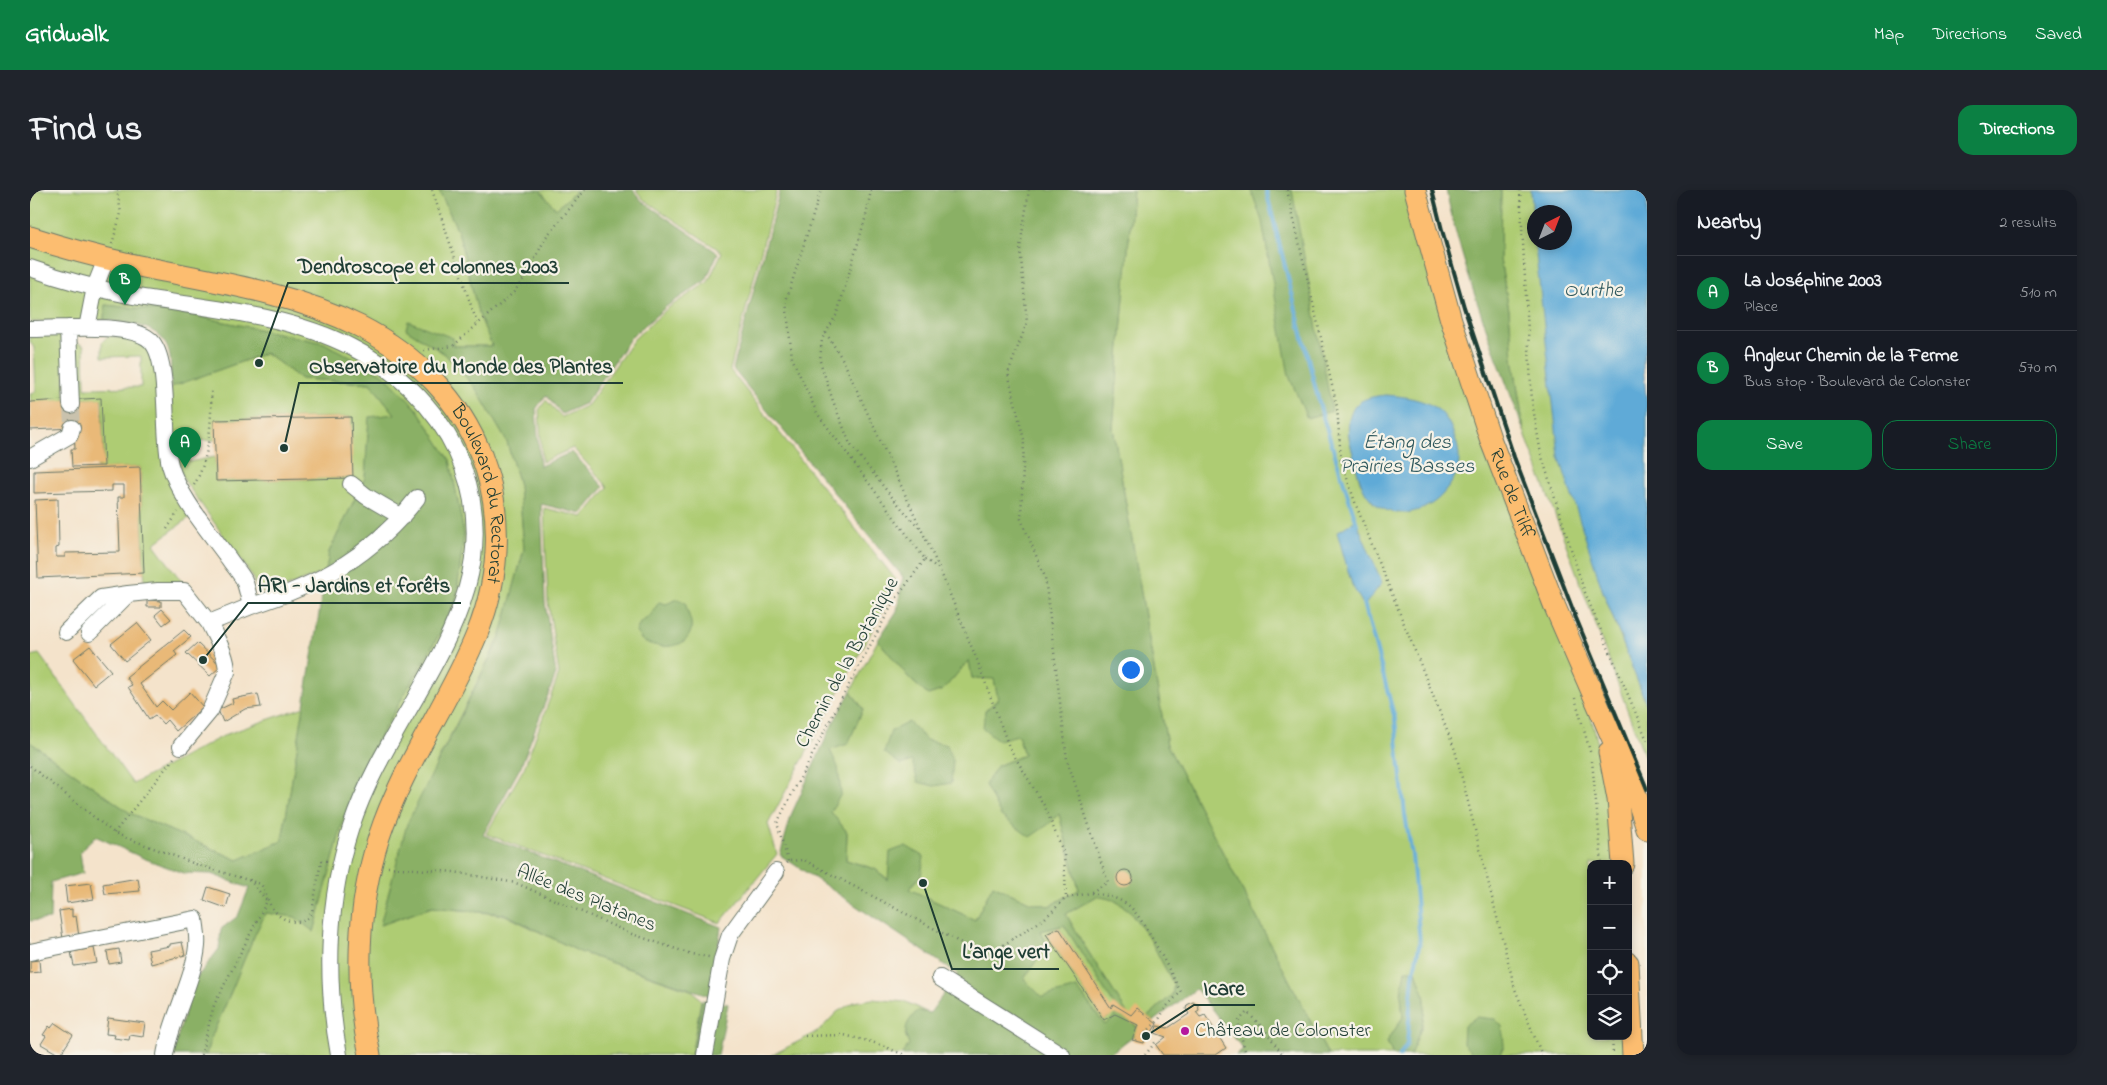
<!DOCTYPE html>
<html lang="en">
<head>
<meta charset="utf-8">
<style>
  :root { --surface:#171b24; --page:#20242c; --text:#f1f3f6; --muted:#9ea1a6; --line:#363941; --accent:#0b8043 }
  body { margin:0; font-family:"Indie Flower",sans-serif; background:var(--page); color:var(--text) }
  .controls { position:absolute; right:15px; bottom:15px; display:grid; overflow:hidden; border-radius:10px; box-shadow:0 2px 8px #0003 }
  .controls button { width:45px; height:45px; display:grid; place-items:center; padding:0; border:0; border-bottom:1px solid var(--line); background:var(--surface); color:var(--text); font:25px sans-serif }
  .compass { position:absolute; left:1497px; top:15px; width:45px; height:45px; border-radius:50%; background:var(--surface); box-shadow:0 2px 8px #0003; rotate:42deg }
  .you { position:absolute; left:1100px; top:479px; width:18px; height:18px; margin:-12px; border:4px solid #fff; border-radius:50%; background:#1a73e8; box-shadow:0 0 0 8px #1a73e833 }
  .badge { display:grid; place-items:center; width:32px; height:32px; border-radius:50%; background:var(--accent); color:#fff; font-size:16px; font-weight:700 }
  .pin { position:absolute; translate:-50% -41px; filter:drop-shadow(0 1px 2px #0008) }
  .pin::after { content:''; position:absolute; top:26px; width:18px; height:15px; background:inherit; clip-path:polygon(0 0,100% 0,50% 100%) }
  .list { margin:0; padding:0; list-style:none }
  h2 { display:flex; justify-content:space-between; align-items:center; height:65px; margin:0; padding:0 20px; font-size:21px }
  h2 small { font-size:16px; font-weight:400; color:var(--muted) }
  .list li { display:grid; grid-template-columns:32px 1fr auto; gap:15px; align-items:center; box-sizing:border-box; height:75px; padding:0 20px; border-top:1px solid var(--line) }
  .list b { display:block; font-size:19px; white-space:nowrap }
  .list p { margin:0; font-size:16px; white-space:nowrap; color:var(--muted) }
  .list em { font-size:16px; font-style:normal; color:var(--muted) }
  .actions { display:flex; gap:10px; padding:15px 20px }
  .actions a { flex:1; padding:11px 0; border:1px solid var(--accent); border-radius:15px; text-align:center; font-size:18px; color:var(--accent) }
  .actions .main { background:var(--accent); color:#fff }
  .icon { flex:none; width:28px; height:28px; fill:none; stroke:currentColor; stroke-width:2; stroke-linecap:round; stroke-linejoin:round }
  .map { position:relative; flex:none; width:1617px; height:865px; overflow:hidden; border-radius:15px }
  header { display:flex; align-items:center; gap:30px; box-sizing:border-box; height:70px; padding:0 25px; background:var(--accent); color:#fff }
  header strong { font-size:24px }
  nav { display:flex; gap:28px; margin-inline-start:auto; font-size:18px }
  .intro { display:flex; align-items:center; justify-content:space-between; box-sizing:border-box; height:120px; padding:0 30px }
  h1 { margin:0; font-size:35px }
  .button { padding:12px 22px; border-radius:15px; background:var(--accent); color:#fff; font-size:18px; font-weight:700 }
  main { display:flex; gap:30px; padding:0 30px }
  aside { flex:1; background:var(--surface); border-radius:15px; box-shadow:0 2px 8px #0003 }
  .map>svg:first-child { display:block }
  .green { fill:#aecc73; stroke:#668454; fill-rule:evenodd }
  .forest { fill:#8ab065; stroke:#54764c; fill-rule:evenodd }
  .water { fill:#5faad7; stroke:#3f7486; fill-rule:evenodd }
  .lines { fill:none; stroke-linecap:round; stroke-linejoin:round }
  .stream { stroke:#5faad7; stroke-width:4 }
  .building { fill:#e9b978 }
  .minor-tunnel { stroke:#c9c2ad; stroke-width:16; stroke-dasharray:16 8; stroke-linecap:butt }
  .minor-casing { stroke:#6a7769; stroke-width:18 }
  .major-casing { stroke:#6a7769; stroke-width:23 }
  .path { stroke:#6a7769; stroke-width:2.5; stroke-dasharray:1 4; stroke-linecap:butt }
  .minor { stroke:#fff; stroke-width:16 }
  .major { stroke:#fcbd6f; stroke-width:21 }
  .rail { stroke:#1f3d34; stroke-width:4 }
  .poi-dot { fill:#b5179e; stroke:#f7f3e8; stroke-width:2 }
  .labels { text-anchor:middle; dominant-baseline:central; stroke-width:4.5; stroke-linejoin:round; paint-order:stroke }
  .street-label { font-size:20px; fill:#1f3d34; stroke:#f7f3e8 }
  .poi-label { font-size:20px; fill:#1f3d34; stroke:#f7f3e8; text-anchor:start }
  .water-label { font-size:21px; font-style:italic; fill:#2f585d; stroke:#f7f3e8 }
  .leader { fill:none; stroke:#1f3d34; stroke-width:2 }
  .callout-dot { fill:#1f3d34; stroke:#f7f3e8; stroke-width:2 }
  .callout-label { font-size:21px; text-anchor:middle; font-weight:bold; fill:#1f3d34; stroke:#f7f3e8; stroke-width:4.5; stroke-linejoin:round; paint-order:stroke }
</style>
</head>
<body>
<header>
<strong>Gridwalk</strong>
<nav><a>Map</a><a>Directions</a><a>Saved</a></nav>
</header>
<div class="intro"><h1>Find us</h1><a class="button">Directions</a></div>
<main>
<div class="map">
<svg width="1617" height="865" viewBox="0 0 1617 865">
  <rect width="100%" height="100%" fill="#f7f3e8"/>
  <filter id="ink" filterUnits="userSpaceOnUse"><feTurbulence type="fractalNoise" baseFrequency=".02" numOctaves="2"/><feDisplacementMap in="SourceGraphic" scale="10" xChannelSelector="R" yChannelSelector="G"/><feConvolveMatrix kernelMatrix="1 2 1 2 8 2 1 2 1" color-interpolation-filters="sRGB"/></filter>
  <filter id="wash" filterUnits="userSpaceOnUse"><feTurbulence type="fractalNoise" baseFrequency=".0096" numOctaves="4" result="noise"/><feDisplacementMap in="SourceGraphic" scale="20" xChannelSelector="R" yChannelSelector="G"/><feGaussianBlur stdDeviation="1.12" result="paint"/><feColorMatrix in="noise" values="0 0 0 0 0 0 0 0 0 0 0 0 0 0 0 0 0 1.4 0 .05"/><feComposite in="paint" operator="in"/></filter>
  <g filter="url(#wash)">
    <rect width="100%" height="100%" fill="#f4e3cb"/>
    <path class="green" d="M0 0H409L428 41 448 122 462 156H423L379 131 376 139 415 164 445 197 477 252 489 295 494 359 471 445 407 572 351 735 402 717 475 725 550 762 663 801 671 810 661 865H176C180 846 190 829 197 811 210 781 220 751 236 723L265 726 284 742 313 631 335 572 410 443 426 410 434 344 420 270 387 219 294 153 152 123 75 115 74 130 0 132Z
      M510 0H547L526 19Z
      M606 0H747L700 180 866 390 856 414 738 634 747 664 690 733 456 644 494 578 529 484 518 412 514 318 553 327 578 297 543 258 512 272 509 220 516 210 532 227 558 215 604 149 638 118 678 92 692 62 613 9Z
      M1103 0H1379L1559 519 1583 612 1586 674H1561V846H1594V865H1471L1474 855 1445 865H1380L1392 836 1395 810 1386 780 1375 781 1371 804 1373 827 1357 852 1363 865H1298L1137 555 1083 238ZM1356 205 1396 213 1344 314 1330 292 1318 244Z
      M1471 0H1501L1505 56 1572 399 1617 516V573L1494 241 1483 167 1479 120 1470 69Z
      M0 143H25L34 149 35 211 1 212 0 204H3L6 200 4 158 0 151Z
      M78 146 110 150 121 157 160 327 124 354 158 400 115 399 110 277 67 279V276L74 275 72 209H45V154L48 153 54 156 55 198 111 197V166L72 167V152Z
      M236 163 271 189 340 193 366 225 339 228 335 288 299 362 296 381 240 404C228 403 226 397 222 386L154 290 144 258 141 197ZM321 227 322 288 186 291 185 267 159 272 157 258 163 257 162 251 185 250V230Z
      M848 450 880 489 898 505 913 500 939 470 942 488H964L968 509 955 521 988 545 994 565 967 576 1019 634 1029 624 1049 700 1019 716 999 712 963 695 945 730 859 690 845 679 816 670 817 642 801 622 800 559 818 553 833 519 821 501Z
      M9 464 103 594 197 544 274 517 252 651 208 670 100 623 0 552V466Z
      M1067 706 1084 710 1099 720 1120 749 1144 795 1142 805 1106 837 1052 752 1036 724Z
      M1034 735 1090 823 1075 835 1047 798 1012 808 994 789 1017 755 1011 741ZM1029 738 1084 824 1074 830 1016 744Z
      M842 809 876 812 900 824 875 844 879 855 871 865H742L789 841 807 822 824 812Z"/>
    <path class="forest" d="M409 0H510L526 19 547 0H603L612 11 688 63 676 90 637 116 601 147 556 213 532 224 516 205 506 219 510 276 542 262 574 297 552 324 511 314 515 412 526 484 491 576 453 645 691 737 681 806 550 762 475 724 402 717 350 735 377 634 471 445 494 359 489 295 477 252 445 197 415 164 376 139 378 131 423 148V156H462L448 122 428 41Z
      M750 0H1103L1083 238 1137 555 1298 865H1206L1213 859 1166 799 1078 865H871L879 855C873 838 876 834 887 821L900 823 928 784 750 665 762 623 801 537 821 501 833 519 818 554 800 560 808 577 811 604 801 622 817 642 816 670 845 679 858 690 860 662 876 656 894 667 891 685 879 699 945 730 963 695 999 712 1019 716 1049 700 1029 624 1019 634 1000 647 971 626 955 595 967 576 994 565 988 545 968 550 953 538 955 521 968 509 964 489 942 488 939 470 913 500 898 505 880 489 848 450 867 421 873 387 703 179ZM1067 706 1084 710 1099 720 1120 749 1144 795 1142 805 1106 837 1052 752 1036 724ZM1034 735 1089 823 1075 835 1047 798 1012 807 994 789 1017 755 1011 741Z
      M1221 0H1262L1302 221 1277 228 1259 186 1232 31Z
      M1416 0H1471L1470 69 1479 120 1483 167 1494 241C1465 162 1433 83 1416 0Z
      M75 115 152 123 294 153 354 185 387 219 420 270 434 344 426 410 410 443 335 572 313 631 284 742 265 727 236 723C220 751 210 782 197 811 190 829 180 846 176 865H144L148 845 165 790 189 759 191 739 208 726 219 698 181 684 153 683 113 668 65 646 50 662 53 683 21 692 20 729 0 731V552L100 623 208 670 252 651 299 362 335 288 339 227 365 224 340 193 271 189 236 163 141 197C140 186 142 172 139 162 131 133 98 134 74 130Z
      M648 409 656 413C656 423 663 429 661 440 657 460 628 459 613 451 610 449 608 445 606 442L610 433 620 426 629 412 636 414Z
      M879 532 896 550 917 555 923 571 921 593 904 596 888 592 882 571 871 575 854 562 861 541Z
      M1375 780H1386C1388 790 1395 801 1395 811 1396 830 1387 848 1380 865H1363L1357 852 1373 827 1371 804Z
      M672 810 698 814 688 865H662Z
      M1446 827 1465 829 1472 836 1474 855 1471 865H1444L1433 854 1434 836Z"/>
    <path class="water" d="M1501 0H1617V151L1613 175 1617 214V516L1572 399 1529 266 1505 56ZM1504 22H1534V52H1504Z
      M1356 205C1372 206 1395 209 1407 219 1414 224 1419 232 1422 240 1434 268 1431 284 1411 306 1392 326 1356 331 1338 306 1329 294 1327 278 1323 264 1319 249 1315 234 1323 219 1329 208 1345 206 1356 205Z
      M1326 330 1352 393 1334 416 1322 395 1307 342Z"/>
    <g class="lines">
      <path class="stream" d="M1236 0 1292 224 1327 334
        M1334 413 1365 529 1375 625 1382 665 1390 752 1383 786 1377 854 1370 865"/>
    </g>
    <g id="blocks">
      <path class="building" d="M71 208 74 276 42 277 41 259H45L44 238 0 240V212Z
        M321 227 323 288 186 291 184 230Z
        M110 277 114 383 8 388 5 310 28 309 29 357 26 358V367H35V363L90 362 88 307H94V295H82V301L4 303V281Z
        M117 410 131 411V417H117Z
        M132 419 141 429 133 435 125 425Z
        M107 433 121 450 95 471 81 454Z
        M154 440 161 447 144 461 147 465 110 494 126 517 132 511 141 520 160 502 173 517 146 541 137 530 133 534 125 525 119 529 98 497 102 495 96 487Z
        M167 453 191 476 180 486 156 463Z
        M60 456 81 481 64 495 43 469Z
        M228 504 231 517 215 519 193 532 188 520 203 513 202 509Z
        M1087 688a8 8 0 1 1 16 0a8 8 0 1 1-16 0Z
        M108 688 110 701 75 704 73 694Z
        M61 693 64 709 37 713 35 696Z
        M178 697 200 704 196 718 174 710Z
        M42 719V727L46 726 49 747 33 749 29 721Z
        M1029 738 1081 818 1083 814 1101 825 1107 818 1127 834 1118 848 1116 846 1114 853 1102 850 1108 835 1085 824 1074 830 1016 744Z
        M152 752 155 765 121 774 118 760 140 756V754Z
        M64 758 67 773 44 776 41 762Z
        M89 759 91 772 79 774 77 761Z
        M9 770 10 782 0 783V771Z
        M1163 812 1168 815 1169 820 1166 822 1170 827 1175 825 1196 858 1186 865H1133L1126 855 1136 847 1125 843 1127 836 1138 838 1159 824 1156 819 1157 815Z
        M78 828 115 833 113 847 100 845 99 850 84 848 85 845 76 844Z
        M25 833 43 845 30 865 11 854 16 846 13 845 19 836 21 838Z"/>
    </g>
  </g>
  <g filter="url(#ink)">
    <use href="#blocks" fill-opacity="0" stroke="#6a7769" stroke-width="1"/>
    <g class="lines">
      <path class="minor-tunnel" d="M41 215 42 238"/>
      <defs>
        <path id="minor" d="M0 78C34 90 68 99 103 106 176 119 255 123 321 157 367 180 405 216 427 263 492 405 362 511 321 637 297 710 295 790 309 865
          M38 138 41 215
          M57 138 65 97 76 69
          M0 139C27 139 100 132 120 150 141 169 132 245 140 275 149 307 179 341 199 369 203 375 210 383 214 390 217 398 219 408 221 416L179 433C186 448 197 465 197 482L180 521 151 556
          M0 268 40 245 42 238
          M321 294 336 306 372 327
          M221 416C289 395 343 365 387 308
          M36 442 71 408 98 404
          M59 443 98 404 128 401H154L179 433
          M0 762 165 729C166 737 168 747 167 756 164 790 141 829 135 865
          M910 788 1032 865
          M675 865 692 769 700 745 746 682"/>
        <g id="major">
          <path id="s1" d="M1385 0 1421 130 1461 251 1525 417 1602 593 1617 639"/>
          <path id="s2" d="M0 47C31 57 63 66 95 73 175 91 255 99 329 136 448 196 497 319 447 444 419 513 372 576 349 647 327 716 324 794 340 865"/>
          <path d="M1579 562 1588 609 1593 674"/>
          <path d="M1598 773 1603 865"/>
        </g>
      </defs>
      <use href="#minor" class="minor-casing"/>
      <use href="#major" class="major-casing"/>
      <path class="path" d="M402 0 447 133
        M841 0 836 26 807 124 792 149 790 171 803 211 820 254 861 306 889 338
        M1257 0 1307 217 1311 270 1326 315 1425 560 1485 799 1512 865
        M1490 0 1502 212 1511 264 1554 400 1617 550
        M82 54 91 23 87 0
        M796 143 813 170 910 380 947 470 979 557 1015 617 1034 664 1036 708
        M394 160 423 156 484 102 497 84 516 47 555 0
        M164 295C180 269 182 228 181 198
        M137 339 148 322
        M895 369 909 379
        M1545 508 1561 565
        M1562 571 1572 674
        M0 576 84 643 168 675 231 694C235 701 237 709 241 716 249 731 273 740 282 722L291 671H298
        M84 643 144 568
        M758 671 747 633 807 517 863 413 895 369 787 223 762 168 756 111 791 0
        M756 673 758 671 774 670 956 766 1014 729 1036 708 1060 703 1078 692 1037 570 1015 387 991 329 994 250 978 183 997 133 990 57 999 0
        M358 677 424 682 486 693 602 744 661 764 679 767
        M1061 703C1074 705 1087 707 1098 715 1115 729 1139 781 1151 802L1136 817 1128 831 1109 849
        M775 846 814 845 842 852 875 865
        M1582 846 1583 865
        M171 865 184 815 237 711 219 689
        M1115 865 1127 850
        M1216 865 1208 832 1217 822 1235 840 1253 865"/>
      <use href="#minor" class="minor"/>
      <use href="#major" class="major"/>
      <path class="rail" d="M1402 0 1412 40 1434 117 1484 267 1546 428 1617 599"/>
    </g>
  </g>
  <circle class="poi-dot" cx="1155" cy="841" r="5"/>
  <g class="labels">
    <g class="street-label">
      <text stroke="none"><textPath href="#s1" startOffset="319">Rue de Tilff</textPath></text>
      <text stroke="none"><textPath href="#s2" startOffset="561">Boulevard du Rectorat</textPath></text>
      <text transform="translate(818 473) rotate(-61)">Chemin de la Botanique</text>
      <text transform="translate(556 709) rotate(22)">Allée des Platanes</text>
    </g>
    <g class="poi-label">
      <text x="1165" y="841">Château de Colonster</text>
    </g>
    <g class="water-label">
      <text x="1563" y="101">Ourthe</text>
      <text x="1377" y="253">Étang des<tspan x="1377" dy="24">Prairies Basses</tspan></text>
    </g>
  </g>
  <path class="leader" d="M229 173L258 93H539M254 258L269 193H593M173 470L218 413H431M893 693L922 779H1029M1116 846L1164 815H1225"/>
  <g class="callout-dot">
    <circle cx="229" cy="173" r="5"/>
    <circle cx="254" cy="258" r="5"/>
    <circle cx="173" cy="470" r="5"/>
    <circle cx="893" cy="693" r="5"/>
    <circle cx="1116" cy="846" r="5"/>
  </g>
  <g class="callout-label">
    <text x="398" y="83">Dendroscope et colonnes 2003</text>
    <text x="431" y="183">Observatoire du Monde des Plantes</text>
    <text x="324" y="402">ARI - Jardins et forêts</text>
    <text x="976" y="768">L’ange vert</text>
    <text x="1194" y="805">Icare</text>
  </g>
</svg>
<div class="controls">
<button>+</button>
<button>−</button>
<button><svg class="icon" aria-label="locate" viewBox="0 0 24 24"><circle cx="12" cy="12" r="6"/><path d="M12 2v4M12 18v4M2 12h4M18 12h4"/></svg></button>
<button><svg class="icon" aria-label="layers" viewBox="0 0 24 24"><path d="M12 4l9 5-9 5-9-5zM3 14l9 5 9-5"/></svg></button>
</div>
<svg class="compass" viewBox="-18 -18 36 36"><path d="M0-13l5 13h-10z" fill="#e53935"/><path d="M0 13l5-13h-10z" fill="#9ea1a6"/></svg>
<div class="you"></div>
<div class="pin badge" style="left:155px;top:278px">A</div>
<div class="pin badge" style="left:95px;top:115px">B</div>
</div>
<aside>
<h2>Nearby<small>2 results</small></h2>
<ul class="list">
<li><span class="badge">A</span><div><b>La Joséphine 2003</b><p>Place</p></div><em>510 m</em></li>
<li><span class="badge">B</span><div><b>Angleur Chemin de la Ferme</b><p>Bus stop · Boulevard de Colonster</p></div><em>570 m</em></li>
</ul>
<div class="actions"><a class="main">Save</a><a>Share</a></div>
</aside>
</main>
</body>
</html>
